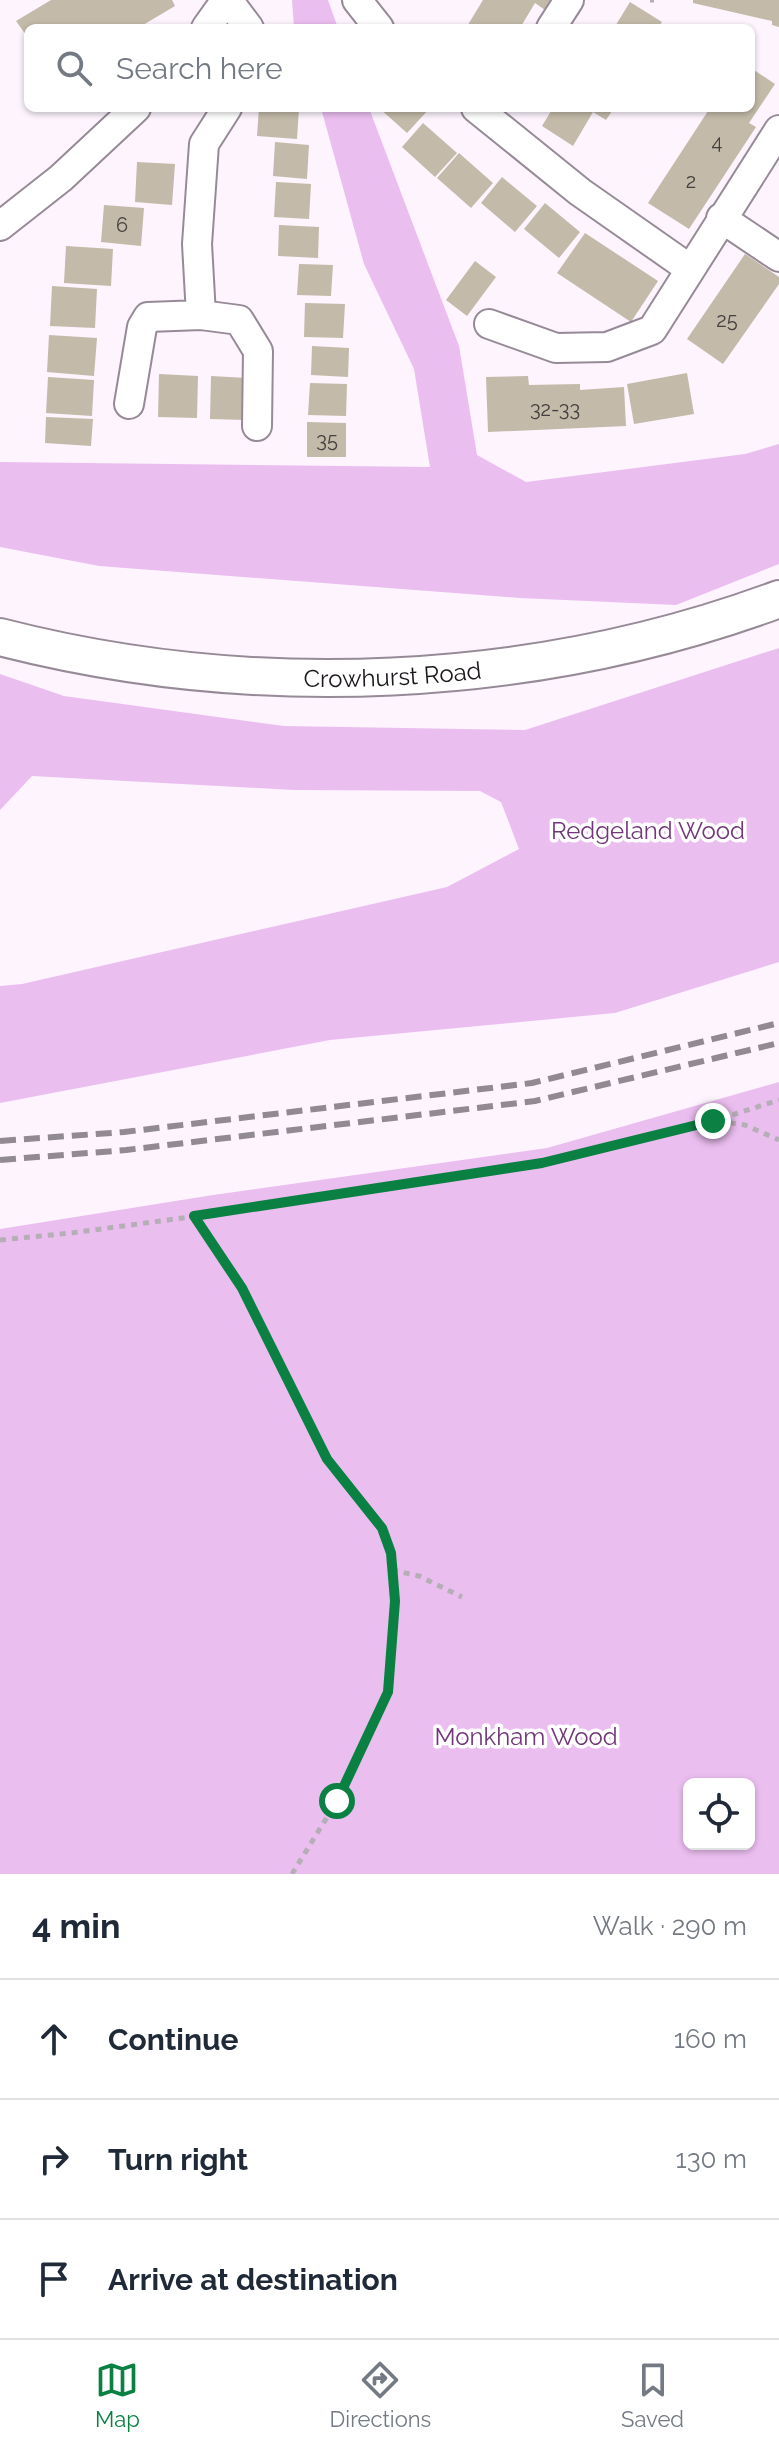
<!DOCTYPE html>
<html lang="en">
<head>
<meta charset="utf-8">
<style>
  :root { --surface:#fff; --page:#f2f2f3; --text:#1f2937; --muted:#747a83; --line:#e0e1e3; --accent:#0b8043 }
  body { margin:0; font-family:Raleway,sans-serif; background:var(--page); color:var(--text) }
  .controls { position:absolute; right:24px; bottom:24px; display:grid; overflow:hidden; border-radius:12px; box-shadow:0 2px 6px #0004 }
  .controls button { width:72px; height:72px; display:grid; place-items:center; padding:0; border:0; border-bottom:2px solid var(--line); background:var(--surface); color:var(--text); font:40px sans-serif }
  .stop { position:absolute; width:24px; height:24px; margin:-18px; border:6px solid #0b8043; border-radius:50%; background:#fff }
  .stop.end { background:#0b8043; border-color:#fff; box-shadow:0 2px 8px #0008 }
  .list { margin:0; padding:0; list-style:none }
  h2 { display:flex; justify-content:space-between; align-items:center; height:104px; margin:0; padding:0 32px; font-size:34px }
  h2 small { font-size:26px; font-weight:400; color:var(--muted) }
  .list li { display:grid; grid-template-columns:52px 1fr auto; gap:24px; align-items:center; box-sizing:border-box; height:120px; padding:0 32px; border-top:2px solid var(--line) }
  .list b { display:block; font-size:30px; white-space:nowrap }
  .list em { font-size:26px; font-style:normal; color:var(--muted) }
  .icon { flex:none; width:44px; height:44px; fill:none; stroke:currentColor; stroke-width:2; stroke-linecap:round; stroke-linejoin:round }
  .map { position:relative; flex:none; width:779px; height:1874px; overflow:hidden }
  .search { position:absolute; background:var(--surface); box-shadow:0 2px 6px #0004; left:24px; right:24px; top:24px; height:88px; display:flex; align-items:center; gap:20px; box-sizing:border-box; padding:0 28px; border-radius:12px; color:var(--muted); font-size:30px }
  .sheet { height:464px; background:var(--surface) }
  nav { display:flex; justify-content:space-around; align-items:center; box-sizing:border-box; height:112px; border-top:2px solid var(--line); background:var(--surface); font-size:22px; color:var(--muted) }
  nav a { display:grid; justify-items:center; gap:4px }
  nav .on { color:var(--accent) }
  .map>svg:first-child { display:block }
  .green { fill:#ebbef0; fill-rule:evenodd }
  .building { fill:#c3baa9 }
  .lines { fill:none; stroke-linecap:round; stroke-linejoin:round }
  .minor-casing { stroke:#968a97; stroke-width:32 }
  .major-casing { stroke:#968a97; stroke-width:40 }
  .path { stroke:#b6aeb6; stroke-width:5; stroke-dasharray:6 6; stroke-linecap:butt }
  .minor { stroke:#fff; stroke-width:28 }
  .major { stroke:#fff; stroke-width:36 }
  .rail { stroke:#918a92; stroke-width:6; stroke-dasharray:16 8; stroke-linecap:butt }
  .route { stroke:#0b8043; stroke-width:10 }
  .labels { text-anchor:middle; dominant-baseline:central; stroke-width:7; stroke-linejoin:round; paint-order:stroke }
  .number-label { font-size:20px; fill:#46403f }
  .street-label { font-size:24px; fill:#1c171c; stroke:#fff }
  .park-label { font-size:24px; fill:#72377a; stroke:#fff }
</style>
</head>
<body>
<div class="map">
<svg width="779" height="1874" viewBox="0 0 779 1874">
  <rect width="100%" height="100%" fill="#fdf4fe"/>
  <path class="green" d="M292 0H328L338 28H294Z
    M321 108H369L459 346 477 455 526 482 745 454 779 444V564L676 605 520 598 99 566 0 547V462L430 467 414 369 364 264Z
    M779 648V962L615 1013 330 1040 0 1103V986L22 984 447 887 519 849 501 802 480 791 294 790 32 776 0 810V674L64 696 284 726 525 730Z
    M779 1082V1874H0V1229L213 1195 547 1148ZM689 1784H749V1844H689Z"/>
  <path class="building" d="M51 0H172L175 6 138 28H28V38L16 21Z
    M483 0H551L545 10 535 3 520 28H466Z
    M693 0H779V27L772 25V21L693 3Z
    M630 2 662 22 658 28H614Z
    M751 68 775 84 749 123 756 127 689 229 648 203 710 108H751Z
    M259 108H299L297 139 257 136Z
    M379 108H430L407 133Z
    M553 108H614L606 120 593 112 573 146 542 126Z
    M423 123 457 153 435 177 402 147Z
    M275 142 309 145 307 179 273 176Z
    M459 153 493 183 471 208 437 178Z
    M137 162 175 164 172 205 135 202Z
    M502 177 537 206 515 232 481 203Z
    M276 182 311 184 309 219 274 217Z
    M545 203 580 232 559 258 524 229Z
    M104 205 144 208 141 246 101 242Z
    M279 225 319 227 318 258 278 256Z
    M585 233 658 281 631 322 557 273Z
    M66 246 113 249 111 286 64 283Z
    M745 254 779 277V284L723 364 687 339Z
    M475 261 496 277 467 316 446 300Z
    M299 264 333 265 331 296 297 295Z
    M52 286 97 289 95 328 50 326Z
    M305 303 345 304 343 338 304 337Z
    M49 335 97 338 94 376 47 372Z
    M312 346 349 348 348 377 311 375Z
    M687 373 694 414 634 424 627 384Z
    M159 374 198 376 197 418 158 417Z
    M211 376 247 378 246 420 210 419Z
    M528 376 529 385 580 384V390L624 387 626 426 488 432 486 377Z
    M48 377 94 380 92 416 46 413Z
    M310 383 347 384 346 416 308 415Z
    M46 417 93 419 91 446 45 443Z
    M307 422 346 423V457H307Z"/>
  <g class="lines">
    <defs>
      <path id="minor" d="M228 0 249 28
        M357 0 379 28
        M206 28 226 0
        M551 28 569 0
        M476 108 580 192 690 269
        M721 218 779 257
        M0 226 61 178 136 108
        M201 315 197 244 204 144 227 108
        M489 324 556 348 607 347 652 330 779 130
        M129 404 142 327 148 317 201 315 239 320 258 351 257 426"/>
      <g id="major">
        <path id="s1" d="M0 637C253 702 534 690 779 599"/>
      </g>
    </defs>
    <use href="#minor" class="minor-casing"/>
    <use href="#major" class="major-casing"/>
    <path class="path" d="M650 0H654
      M718 1121 745 1125 779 1140
      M194 1216 242 1288 327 1459 382 1528 391 1553 395 1601 388 1692 337 1801 292 1874
      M0 1240 71 1233 235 1211 542 1163 713 1121 779 1100
      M392 1570 419 1576 462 1597"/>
    <use href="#minor" class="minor"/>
    <use href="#major" class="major"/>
    <path class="rail" d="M0 1141 124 1132 532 1083 779 1023
      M0 1160 126 1150 535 1101 779 1043"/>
  </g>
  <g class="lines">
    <path class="route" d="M337 1801 388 1692 395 1601 391 1553 382 1528 327 1459 242 1288 194 1216 542 1163 713 1121"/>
  </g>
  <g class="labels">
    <g class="number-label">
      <text x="717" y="142">4</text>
      <text x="691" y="181">2</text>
      <text x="122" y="225">6</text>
      <text x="727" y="320">25</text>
      <text x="555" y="409">32-33</text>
      <text x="327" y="440">35</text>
    </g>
    <g class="street-label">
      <text stroke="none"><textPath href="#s1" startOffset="396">Crowhurst Road</textPath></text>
    </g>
    <g class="park-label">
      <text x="648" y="830">Redgeland Wood</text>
      <text x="526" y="1736">Monkham Wood</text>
    </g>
  </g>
</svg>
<div class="controls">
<button><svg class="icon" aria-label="locate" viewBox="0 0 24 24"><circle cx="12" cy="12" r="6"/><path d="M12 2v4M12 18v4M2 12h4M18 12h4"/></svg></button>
</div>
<div class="stop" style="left:337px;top:1801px"></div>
<div class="stop end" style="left:713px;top:1121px"></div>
<div class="search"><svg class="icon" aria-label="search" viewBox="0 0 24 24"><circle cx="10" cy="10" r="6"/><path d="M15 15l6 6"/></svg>Search here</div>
</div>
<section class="sheet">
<h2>4 min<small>Walk · 290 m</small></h2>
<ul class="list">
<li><svg class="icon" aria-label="ahead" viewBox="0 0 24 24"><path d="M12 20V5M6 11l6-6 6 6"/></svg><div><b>Continue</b></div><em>160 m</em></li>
<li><svg class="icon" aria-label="right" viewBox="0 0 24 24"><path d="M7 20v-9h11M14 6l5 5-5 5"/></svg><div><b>Turn right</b></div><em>130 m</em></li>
<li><svg class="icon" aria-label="arrive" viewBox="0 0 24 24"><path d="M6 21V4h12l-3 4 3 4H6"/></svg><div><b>Arrive at destination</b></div></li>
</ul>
</section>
<nav>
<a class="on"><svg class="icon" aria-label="map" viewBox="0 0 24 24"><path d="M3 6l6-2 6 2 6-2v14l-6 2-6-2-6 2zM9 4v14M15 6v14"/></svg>Map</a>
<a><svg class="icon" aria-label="directions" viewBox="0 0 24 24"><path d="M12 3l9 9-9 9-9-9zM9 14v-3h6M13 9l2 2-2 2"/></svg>Directions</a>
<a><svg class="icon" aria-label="saved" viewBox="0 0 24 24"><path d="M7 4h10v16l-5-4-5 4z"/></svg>Saved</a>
</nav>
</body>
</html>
